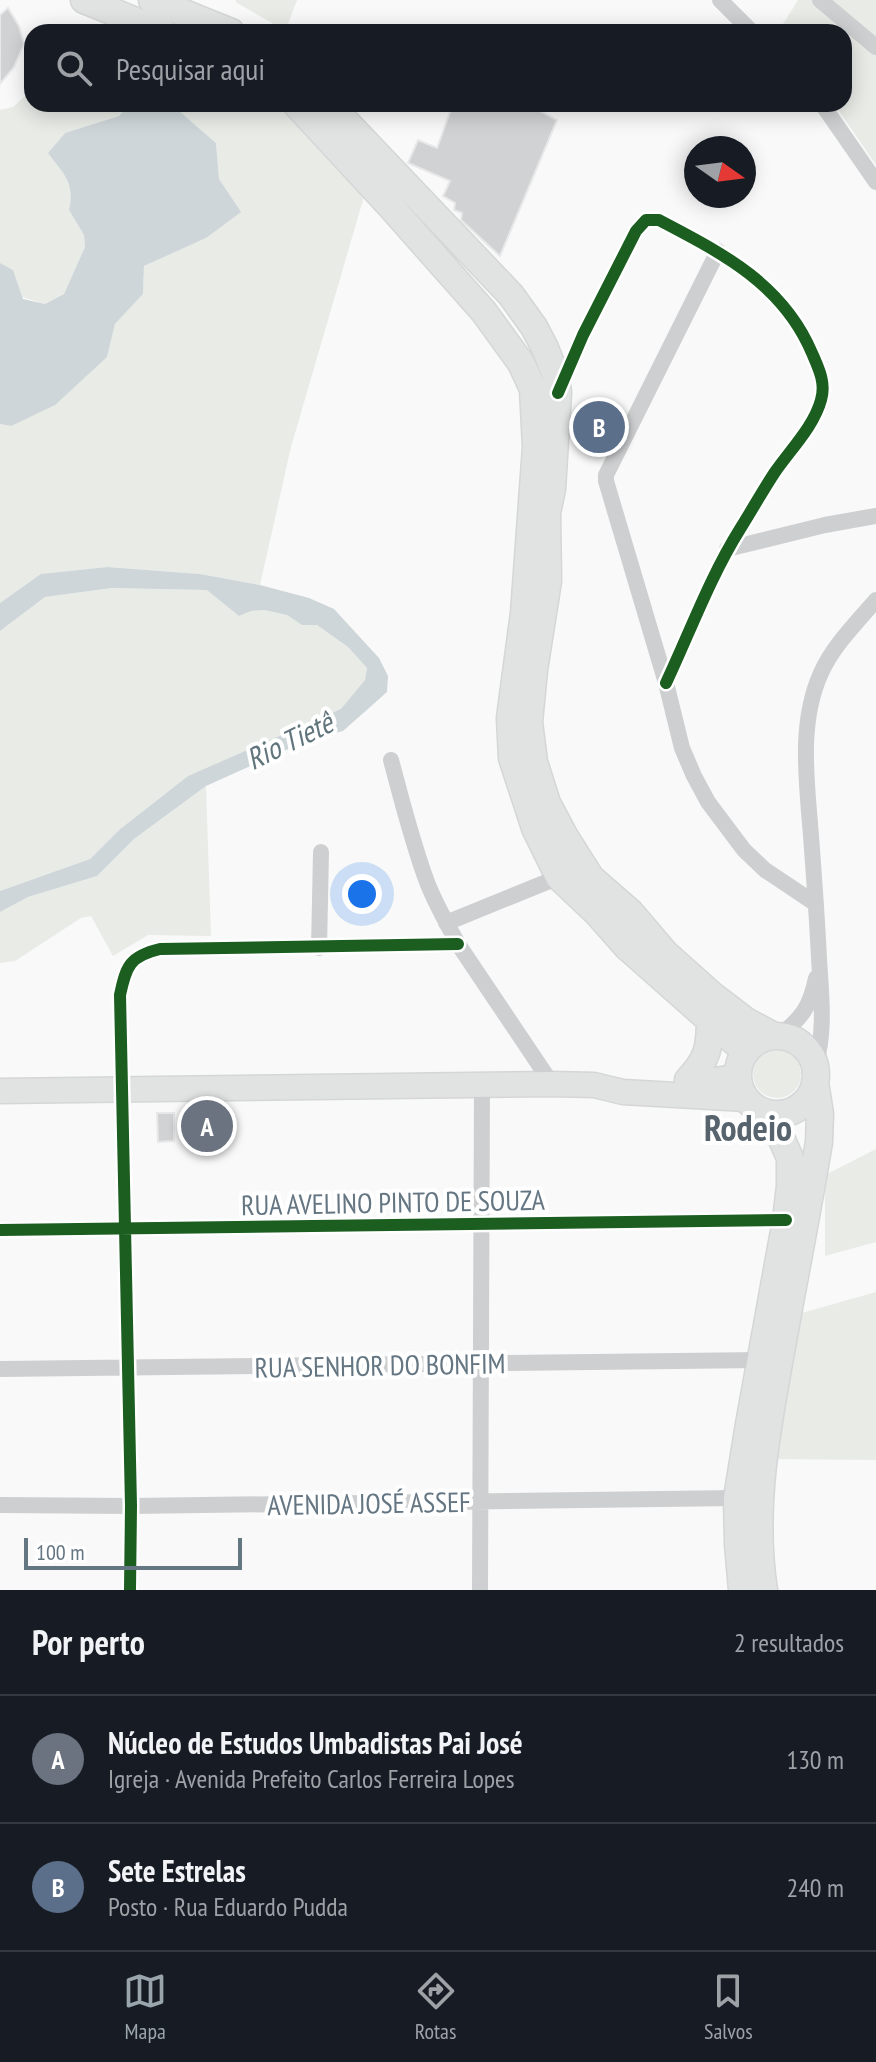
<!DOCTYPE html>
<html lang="pt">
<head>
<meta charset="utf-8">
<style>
  :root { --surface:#171b24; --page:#242831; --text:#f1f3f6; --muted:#9ea1a6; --line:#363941; --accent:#99a4ac }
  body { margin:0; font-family:"PT Sans Narrow",sans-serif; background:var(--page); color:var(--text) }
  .compass { position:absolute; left:684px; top:136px; width:72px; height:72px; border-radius:50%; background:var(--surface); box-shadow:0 4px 20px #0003; rotate:104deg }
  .scale { position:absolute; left:24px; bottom:20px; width:218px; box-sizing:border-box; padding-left:8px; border:4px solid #657683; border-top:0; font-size:22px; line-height:28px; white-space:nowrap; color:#657683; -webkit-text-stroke:6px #fff; paint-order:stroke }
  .you { position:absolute; left:362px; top:894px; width:28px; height:28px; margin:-20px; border:6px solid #fff; border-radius:50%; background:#1a73e8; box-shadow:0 0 0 12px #1a73e833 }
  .badge { display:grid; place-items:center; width:52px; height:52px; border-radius:50%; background:var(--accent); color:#fff; font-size:26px; font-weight:700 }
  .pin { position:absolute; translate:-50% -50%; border:4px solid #fff; box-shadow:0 2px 8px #0006 }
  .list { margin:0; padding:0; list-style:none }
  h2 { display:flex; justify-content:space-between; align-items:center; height:104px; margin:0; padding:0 32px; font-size:34px }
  h2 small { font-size:26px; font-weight:400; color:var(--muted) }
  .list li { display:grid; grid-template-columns:52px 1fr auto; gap:24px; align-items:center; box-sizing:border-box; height:128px; padding:0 32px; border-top:2px solid var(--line) }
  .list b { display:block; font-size:30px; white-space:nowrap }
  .list p { margin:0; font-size:26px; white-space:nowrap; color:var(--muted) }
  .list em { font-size:26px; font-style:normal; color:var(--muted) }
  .icon { flex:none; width:44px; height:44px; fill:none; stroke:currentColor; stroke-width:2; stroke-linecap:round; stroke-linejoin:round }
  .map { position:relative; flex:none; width:876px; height:1590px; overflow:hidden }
  .search { position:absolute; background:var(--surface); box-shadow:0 4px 20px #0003; left:24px; right:24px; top:24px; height:88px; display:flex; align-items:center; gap:20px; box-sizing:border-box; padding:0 28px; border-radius:24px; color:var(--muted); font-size:30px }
  .sheet { height:360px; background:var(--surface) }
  nav { display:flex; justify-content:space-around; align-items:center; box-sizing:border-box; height:112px; border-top:2px solid var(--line); background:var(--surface); font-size:22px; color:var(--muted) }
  nav a { display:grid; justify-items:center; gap:4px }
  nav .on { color:var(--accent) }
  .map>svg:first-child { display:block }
  .green { fill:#e8ebe6 }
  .water { fill:#ced6d9 }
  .building { fill:#d0d2d3; stroke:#e8e8e8; stroke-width:2 }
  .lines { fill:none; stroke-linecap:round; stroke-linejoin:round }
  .secondary-casing { stroke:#d5d6d7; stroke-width:27 }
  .primary-casing { stroke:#d5d6d7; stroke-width:29 }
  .street { stroke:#cecfd0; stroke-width:16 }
  .secondary { stroke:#e1e2e2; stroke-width:24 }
  .primary { stroke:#e1e2e2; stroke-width:26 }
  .cycleway-casing { stroke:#fff; stroke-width:17 }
  .cycleway { stroke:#1b5e20; stroke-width:12 }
  .labels { text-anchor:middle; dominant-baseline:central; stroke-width:8; stroke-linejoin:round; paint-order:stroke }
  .street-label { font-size:28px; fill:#657683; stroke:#fff }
  .water-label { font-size:30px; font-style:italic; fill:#60757c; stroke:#fff }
  .district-label { font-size:36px; font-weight:bold; fill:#57646e; stroke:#fff }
</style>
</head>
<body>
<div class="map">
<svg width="876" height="1590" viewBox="0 0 876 1590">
  <rect width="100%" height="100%" fill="#f9f9f9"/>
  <path class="green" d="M235 0H297L285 32H277L272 23 237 3Z
    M798 0H876V165L839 111 832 104H844V32H778Z
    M32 90V104H130L119 116 65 133 48 153C64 175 75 182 69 210L84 235 85 247 64 294 45 304 22 297 13 270 0 263V110L13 107Z
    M171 104H283L365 193 291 447 260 585 200 574 107 567 42 574 0 603V424L11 426 107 357 115 324 143 294 144 266 206 238 219 179 216 143Z
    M112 588 208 590 239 616 251 611 264 610 287 615 302 625H317L348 647 367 668 365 680 342 709 188 776 119 830 90 859 0 891V631L45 597Z
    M206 786 211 936 148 935 113 956 91 916 81 918 15 961 0 963V912L28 897 97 876 134 839Z
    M753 1074a24 24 0 1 1 48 0a24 24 0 1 1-48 0Z
    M876 1149V1242L825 1256V1175Z
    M876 1292V1460L770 1459 802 1313Z"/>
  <path class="water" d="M130 104H171L216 143 219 179 241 212 206 238 144 266 143 294 115 324 107 357 55 405 11 426 0 424V263L13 270 23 299 45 304 64 294 85 247 84 235 69 210C75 182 64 175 48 153L65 133 119 116Z
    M107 567 200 574 260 585 309 598 334 609 379 658 388 676 387 692 343 731 313 738 206 786 134 839 97 876 28 897 0 912V891L90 859 119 830 188 776 341 709 365 680 367 668 348 647 317 625H302L287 615 264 610 251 611 239 616 207 590 112 588 45 597 0 631V603L41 574Z"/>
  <path class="building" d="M8 8 19 26 24 44 14 67 0 84V15Z
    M462 104H527L557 120 500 256 461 220 462 213 454 210 455 203 443 196 450 181 408 163 418 140 437 148 450 112Z
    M616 415 617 428 607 448H581L580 418Z
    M216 1110V1141L198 1143 197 1112Z
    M157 1113H174V1141L158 1142Z"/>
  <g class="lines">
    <defs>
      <path id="secondary" d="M689 1080C707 1081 722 1081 738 1075
        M0 1091 552 1084 594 1085 623 1092 746 1099"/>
      <path id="primary" d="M84 0 163 32
        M152 0 231 32
        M296 104 392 208 484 312 521 363 533 389 536 447 524 613 510 718 512 758 535 828 559 877 596 912 627 947 746 1052
        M329 104 511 295 534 327 545 348 556 376 558 393 552 489 547 513 548 581 534 670 529 722 534 762 547 803 565 837 591 878 630 912 665 953 712 995 746 1021 774 1036
        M738 1075a39 39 0 1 1 78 0a39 39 0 1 1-78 0Z
        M688 1080C708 1059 710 1047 710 1019
        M742 1590 738 1544 737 1498 749 1424 786 1220 790 1186V1158L779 1133 767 1113
        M764 1590C751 1507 768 1423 783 1341 795 1275 808 1208 819 1142L820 1114 815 1082"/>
    </defs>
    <use href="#secondary" class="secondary-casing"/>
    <use href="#primary" class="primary-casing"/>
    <path class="street" d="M720 0 752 32
      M820 0 876 47
      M822 104 876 182
      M718 251 606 475V481L666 683 682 748 694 776 708 802 744 850 765 870 816 904
      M559 391 583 335 636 231 646 220H659C722 253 783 284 812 353 819 369 826 383 821 400 814 426 791 449 775 472 763 490 752 510 740 529 710 577 690 632 666 683
      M727 549 825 525 876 516
      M391 760C402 801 412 842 427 882 435 903 447 924 458 944L552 1084
      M446 923 559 877
      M319 948 321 852
      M779 1036C802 1018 810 1007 816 978
      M815 1067C826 1030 821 995 819 958 817 917 814 876 811 836 807 783 798 723 821 673 833 646 857 622 876 600
      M0 1230 786 1220
      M0 1369 760 1360
      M0 1505 131 1506 737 1498
      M130 1590 131 1506 120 995C126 966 130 956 160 949L458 944
      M480 1590 482 1085"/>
    <use href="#secondary" class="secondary"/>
    <use href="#primary" class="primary"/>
    <defs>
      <path id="cycleway" d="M558 393 583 335 636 231 646 220H659C722 253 783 284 812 353 819 369 826 383 821 400 814 426 791 449 775 472 763 490 752 510 740 529 710 577 690 632 666 683
        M0 1230 786 1220
        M130 1590 131 1506 120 995C126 966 130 956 160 949L458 944"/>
    </defs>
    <use href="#cycleway" class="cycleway-casing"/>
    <use href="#cycleway" class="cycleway"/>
  </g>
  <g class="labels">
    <g class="street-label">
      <text transform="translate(393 1202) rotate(-1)">RUA AVELINO PINTO DE SOUZA</text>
      <text transform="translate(380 1365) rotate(-1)">RUA SENHOR DO BONFIM</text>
      <text transform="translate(369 1503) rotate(-1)">AVENIDA JOSÉ ASSEF</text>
    </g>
    <g class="water-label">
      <text transform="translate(289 740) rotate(-26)">Rio Tietê</text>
    </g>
    <g class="district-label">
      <text x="748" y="1127">Rodeio</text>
    </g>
  </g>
</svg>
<svg class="compass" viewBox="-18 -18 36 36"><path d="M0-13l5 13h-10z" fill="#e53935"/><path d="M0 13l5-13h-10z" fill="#9ea1a6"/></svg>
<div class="scale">100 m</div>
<div class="you"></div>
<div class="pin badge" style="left:207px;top:1126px;background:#6b7280">A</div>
<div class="pin badge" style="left:599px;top:427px;background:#5c6f8a">B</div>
<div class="search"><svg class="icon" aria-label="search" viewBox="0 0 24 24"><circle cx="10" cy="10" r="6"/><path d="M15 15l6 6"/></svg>Pesquisar aqui</div>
</div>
<section class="sheet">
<h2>Por perto<small>2 resultados</small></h2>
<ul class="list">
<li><span class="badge" style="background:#6b7280">A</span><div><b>Núcleo de Estudos Umbadistas Pai José</b><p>Igreja · Avenida Prefeito Carlos Ferreira Lopes</p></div><em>130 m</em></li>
<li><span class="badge" style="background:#5c6f8a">B</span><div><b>Sete Estrelas</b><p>Posto · Rua Eduardo Pudda</p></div><em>240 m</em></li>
</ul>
</section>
<nav>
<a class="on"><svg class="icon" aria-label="map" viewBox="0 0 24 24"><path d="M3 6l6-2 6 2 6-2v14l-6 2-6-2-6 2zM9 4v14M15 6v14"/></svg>Mapa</a>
<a><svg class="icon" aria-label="directions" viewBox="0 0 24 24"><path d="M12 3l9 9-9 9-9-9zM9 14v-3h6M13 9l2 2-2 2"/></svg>Rotas</a>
<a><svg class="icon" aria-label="saved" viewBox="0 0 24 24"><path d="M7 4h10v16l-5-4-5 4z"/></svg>Salvos</a>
</nav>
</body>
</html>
